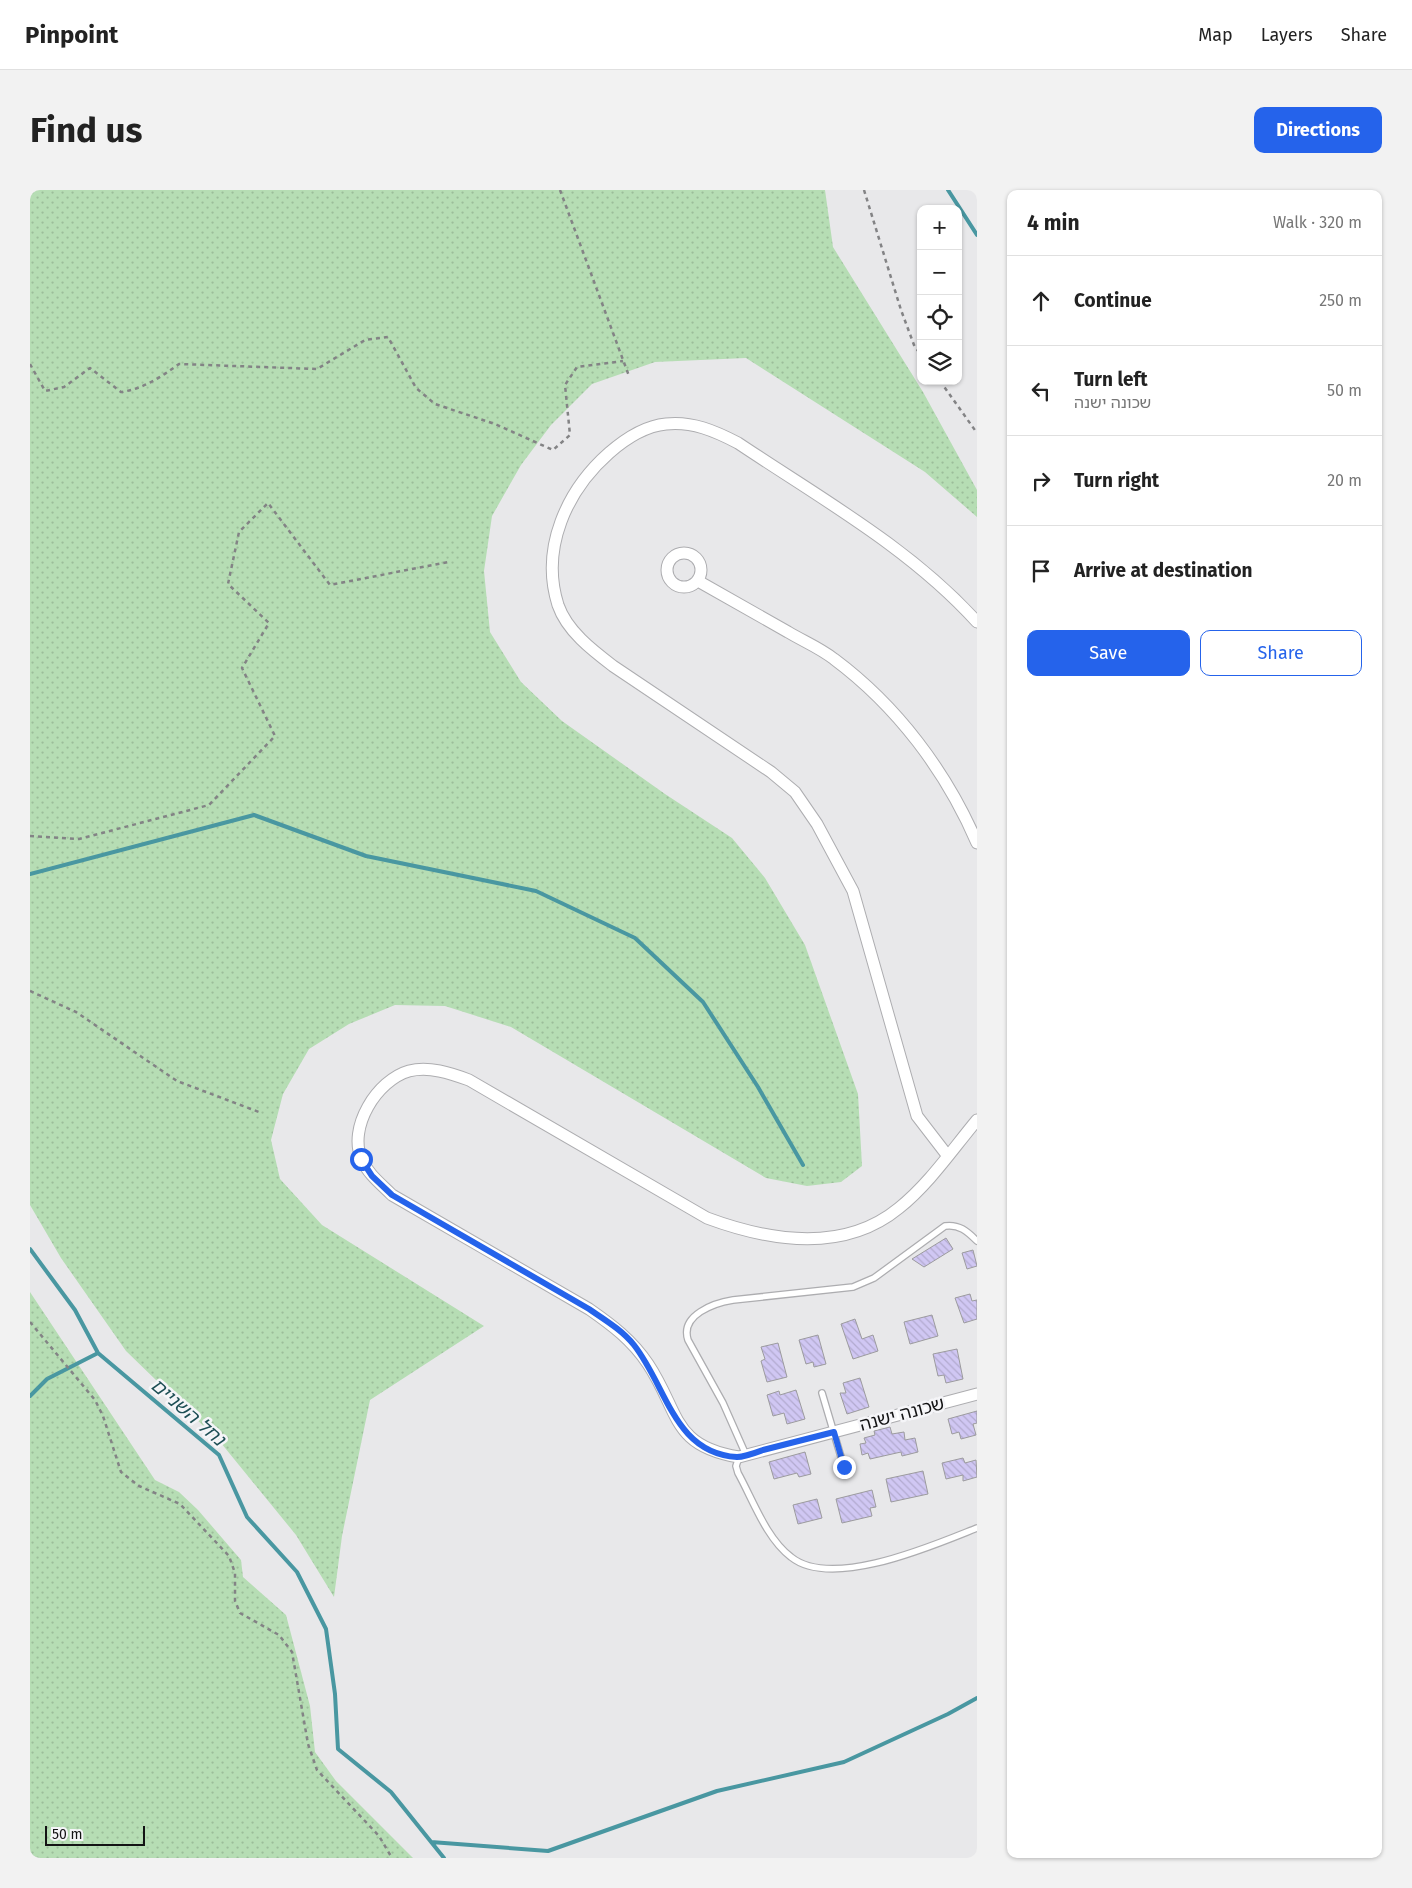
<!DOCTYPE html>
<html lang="en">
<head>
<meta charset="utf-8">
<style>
  :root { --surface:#fff; --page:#f2f2f2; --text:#222; --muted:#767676; --line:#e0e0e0; --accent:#2563eb }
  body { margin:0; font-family:"Fira Sans","Noto Sans Hebrew",sans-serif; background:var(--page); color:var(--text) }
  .controls { position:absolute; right:15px; top:15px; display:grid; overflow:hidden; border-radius:10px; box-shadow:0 1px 4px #0004 }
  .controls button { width:45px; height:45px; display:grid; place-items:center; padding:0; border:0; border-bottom:1px solid var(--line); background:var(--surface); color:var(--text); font:25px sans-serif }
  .scale { position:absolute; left:15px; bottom:12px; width:100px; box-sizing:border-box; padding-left:5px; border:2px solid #131314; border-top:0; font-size:14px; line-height:18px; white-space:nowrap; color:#131314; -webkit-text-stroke:4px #f5f5f8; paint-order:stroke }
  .stop { position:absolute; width:15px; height:15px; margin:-11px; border:4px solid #2563eb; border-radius:50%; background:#fff }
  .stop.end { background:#2563eb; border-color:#fff; box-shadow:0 1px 5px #0008 }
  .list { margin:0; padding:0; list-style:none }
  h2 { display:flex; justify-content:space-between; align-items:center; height:65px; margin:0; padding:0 20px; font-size:21px }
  h2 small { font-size:16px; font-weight:400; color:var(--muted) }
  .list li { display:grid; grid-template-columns:32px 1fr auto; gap:15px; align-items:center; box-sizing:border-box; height:90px; padding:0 20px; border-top:1px solid var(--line) }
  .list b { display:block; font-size:19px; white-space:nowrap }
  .list p { margin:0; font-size:16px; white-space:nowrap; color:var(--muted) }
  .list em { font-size:16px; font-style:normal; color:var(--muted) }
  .actions { display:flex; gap:10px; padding:15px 20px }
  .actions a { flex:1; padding:11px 0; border:1px solid var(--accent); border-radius:10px; text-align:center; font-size:18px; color:var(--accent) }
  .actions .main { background:var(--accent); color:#fff }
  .icon { flex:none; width:28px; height:28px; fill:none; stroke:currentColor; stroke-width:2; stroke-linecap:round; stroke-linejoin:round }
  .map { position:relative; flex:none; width:947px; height:1668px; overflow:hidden; border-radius:10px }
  header { display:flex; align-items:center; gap:30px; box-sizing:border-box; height:70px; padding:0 25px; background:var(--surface); border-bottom:1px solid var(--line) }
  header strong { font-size:24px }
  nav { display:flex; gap:28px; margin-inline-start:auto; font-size:18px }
  .intro { display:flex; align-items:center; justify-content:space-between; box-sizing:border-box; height:120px; padding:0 30px }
  h1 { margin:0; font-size:35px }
  .button { padding:12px 22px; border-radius:10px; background:var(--accent); color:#fff; font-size:18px; font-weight:700 }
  main { display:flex; gap:30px; padding:0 30px }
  aside { flex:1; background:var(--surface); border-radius:10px; box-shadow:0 1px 4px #0004 }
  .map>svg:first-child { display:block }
  .grass { fill:url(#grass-dots) }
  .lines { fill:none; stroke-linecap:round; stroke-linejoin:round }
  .stream { stroke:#4997a1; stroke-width:4 }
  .building { fill:url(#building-back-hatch); stroke:#9c9b9e }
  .lane-casing { stroke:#adadb0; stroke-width:8 }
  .street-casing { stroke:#adadb0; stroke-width:13 }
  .path { stroke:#838385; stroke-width:2.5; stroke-dasharray:4 4; stroke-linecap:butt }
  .lane { stroke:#fff; stroke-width:5.5 }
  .street { stroke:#fff; stroke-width:11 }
  .route { stroke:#2563eb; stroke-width:6 }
  .labels { text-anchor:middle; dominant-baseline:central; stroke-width:5; stroke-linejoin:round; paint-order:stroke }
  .street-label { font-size:18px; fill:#131314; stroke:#f5f5f8 }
  .water-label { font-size:19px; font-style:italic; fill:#1d4e54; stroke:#f5f5f8 }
</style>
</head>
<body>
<header>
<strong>Pinpoint</strong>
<nav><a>Map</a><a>Layers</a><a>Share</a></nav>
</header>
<div class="intro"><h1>Find us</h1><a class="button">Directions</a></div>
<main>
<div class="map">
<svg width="947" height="1668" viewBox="0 0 947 1668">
  <defs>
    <pattern id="grass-dots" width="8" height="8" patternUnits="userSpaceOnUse" patternTransform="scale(1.25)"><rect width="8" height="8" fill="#b6ddb4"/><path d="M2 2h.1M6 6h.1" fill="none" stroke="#9cbd9a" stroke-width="1.8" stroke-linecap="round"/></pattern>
    <pattern id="building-back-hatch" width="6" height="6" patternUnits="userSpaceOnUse" patternTransform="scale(1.25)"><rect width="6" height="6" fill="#d0c7f3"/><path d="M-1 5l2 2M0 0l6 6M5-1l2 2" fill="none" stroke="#b2aacf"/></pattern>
  </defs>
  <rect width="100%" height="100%" fill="#e8e8ea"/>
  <path class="grass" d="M0 0H795L803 57 893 202 947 300V327L895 282 716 168 625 172 562 194 521 235 491 275 462 326 454 381 460 442 491 492 532 531 635 604 702 648 735 688 775 755 828 904 832 976 811 992 777 996 736 988 481 837 415 816 365 815 319 834 279 859 253 904 241 950 250 989 292 1035 454 1136 340 1210 312 1346 304 1407 266 1345 191 1253 96 1161 31 1068 0 1015Z
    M0 1102 125 1290 149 1302 168 1320 211 1370 213 1387 256 1425 280 1516 285 1562 306 1591 383 1668H0Z"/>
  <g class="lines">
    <path class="stream" d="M918 0 947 45
      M0 684 224 625 336 666 506 701 605 748 673 812 728 897 773 975
      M0 1059 45 1120 68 1163 189 1265 217 1327 267 1382 296 1439 305 1504 308 1559 361 1602 414 1668
      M0 1206 17 1189 68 1163
      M401 1652 518 1661 687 1601 814 1572 918 1524 947 1508"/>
  </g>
  <path class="building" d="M916 1048 923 1059 894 1077 882 1069Z
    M943 1060 947 1076 937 1079 932 1063Z
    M940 1104 942 1111 947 1110V1129L934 1133 925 1108Z
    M902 1125 908 1146 880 1154 874 1132Z
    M825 1129 832 1149 843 1145 848 1161 823 1169 811 1134Z
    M788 1145 796 1174 784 1177 783 1172 776 1174 769 1150Z
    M748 1153 757 1187 737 1192 731 1171 735 1169 731 1157Z
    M927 1159 933 1189 916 1193 914 1185 908 1186 903 1164Z
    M830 1188 839 1217 817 1224 810 1203H816L813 1193Z
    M766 1200 775 1229 757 1234 754 1223 743 1226 737 1205 749 1201 750 1205Z
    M947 1221V1233L943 1234 946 1245 931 1249 929 1242 922 1244 918 1229Z
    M860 1237 862 1244 874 1242 875 1250 885 1248 888 1262 872 1266 871 1262 840 1269 838 1263 832 1265 830 1254 836 1253 834 1248 845 1245 844 1241Z
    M775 1262 781 1284 769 1287 767 1283 744 1289 739 1272Z
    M933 1268 935 1273 946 1270 947 1287 933 1291V1285L916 1289 912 1273Z
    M893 1281 898 1304 861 1312 856 1289Z
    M842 1300 846 1317 840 1318 842 1326 812 1333 806 1309Z
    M787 1309 792 1328 768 1334 763 1315Z"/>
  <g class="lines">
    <defs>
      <path id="lane" d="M792 1203 814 1277
        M716 1265 693 1213 658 1150C650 1125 684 1113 703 1110L823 1097 844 1088 915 1036C929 1034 937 1041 947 1051
        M709 1267 706 1276 708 1283C723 1310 736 1348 761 1367 802 1400 904 1355 947 1338"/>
      <path id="street" d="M637 380a17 17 0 1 1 34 0a17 17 0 1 1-34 0Z
        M668 391C698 408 728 425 758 442 773 451 790 458 804 469 867 516 916 581 947 653
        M947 930C922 960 899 994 869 1018 813 1064 739 1051 677 1028L439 890C420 883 399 876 379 881 347 890 317 938 332 970 338 984 351 994 362 1005L559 1119C582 1135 602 1150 618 1174 650 1222 641 1256 709 1267L947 1204
        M917 965 887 926 823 701 787 634 765 602 741 582 583 476C562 460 537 441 528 415 510 358 537 300 579 263 595 249 615 236 636 234 662 231 685 241 708 253 790 308 880 358 947 432"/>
    </defs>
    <use href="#lane" class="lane-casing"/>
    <use href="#street" class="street-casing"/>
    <path class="path" d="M530 0 599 186
      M834 0 871 120 884 155 891 165
      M0 174 15 201 34 197 60 178 91 202C113 199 131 187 149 174L287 179 335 150 358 147 386 198 405 214 465 234 523 260 540 245 535 195 547 177 593 171
      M910 191 947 243
      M0 646 49 649 179 615 245 546 212 478 239 433 198 394 209 342 238 313 300 395 418 372
      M0 801 46 822 147 891 229 922
      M0 1132 65 1210 73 1226 91 1282 109 1296 150 1314 199 1366 205 1383V1411L210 1423 249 1445 262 1462 278 1554 287 1580 349 1646 362 1668"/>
    <use href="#lane" class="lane"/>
    <use href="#street" class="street"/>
  </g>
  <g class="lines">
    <path class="route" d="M331 969 342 986 362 1005 559 1119C575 1130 592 1140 604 1155 637 1197 644 1263 707 1267 715 1267 725 1263 733 1260 757 1254 780 1248 804 1242L814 1277"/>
  </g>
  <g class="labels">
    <g class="street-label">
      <text transform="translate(872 1224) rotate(-15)">שכונה ישנה</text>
    </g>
    <g class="water-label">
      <text transform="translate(158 1222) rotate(41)">נחל השניים</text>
    </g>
  </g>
</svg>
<div class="controls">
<button>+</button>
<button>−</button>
<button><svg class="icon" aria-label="locate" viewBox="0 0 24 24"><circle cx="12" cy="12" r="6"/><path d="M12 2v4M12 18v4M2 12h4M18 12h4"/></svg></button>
<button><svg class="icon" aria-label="layers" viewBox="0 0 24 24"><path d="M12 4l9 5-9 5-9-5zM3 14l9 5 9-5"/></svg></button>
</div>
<div class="scale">50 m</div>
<div class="stop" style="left:331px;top:969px"></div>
<div class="stop end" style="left:814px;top:1277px"></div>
</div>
<aside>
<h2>4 min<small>Walk · 320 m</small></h2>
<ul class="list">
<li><svg class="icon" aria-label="ahead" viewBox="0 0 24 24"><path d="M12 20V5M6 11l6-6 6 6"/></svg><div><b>Continue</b></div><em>250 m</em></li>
<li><svg class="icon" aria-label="left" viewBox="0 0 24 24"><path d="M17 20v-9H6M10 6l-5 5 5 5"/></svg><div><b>Turn left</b><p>שכונה ישנה</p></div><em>50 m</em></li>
<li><svg class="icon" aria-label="right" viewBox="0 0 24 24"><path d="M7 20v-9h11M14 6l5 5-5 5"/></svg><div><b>Turn right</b></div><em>20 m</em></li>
<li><svg class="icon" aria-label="arrive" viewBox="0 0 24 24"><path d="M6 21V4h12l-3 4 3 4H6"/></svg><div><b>Arrive at destination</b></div></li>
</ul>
<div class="actions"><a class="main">Save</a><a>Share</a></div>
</aside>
</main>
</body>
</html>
